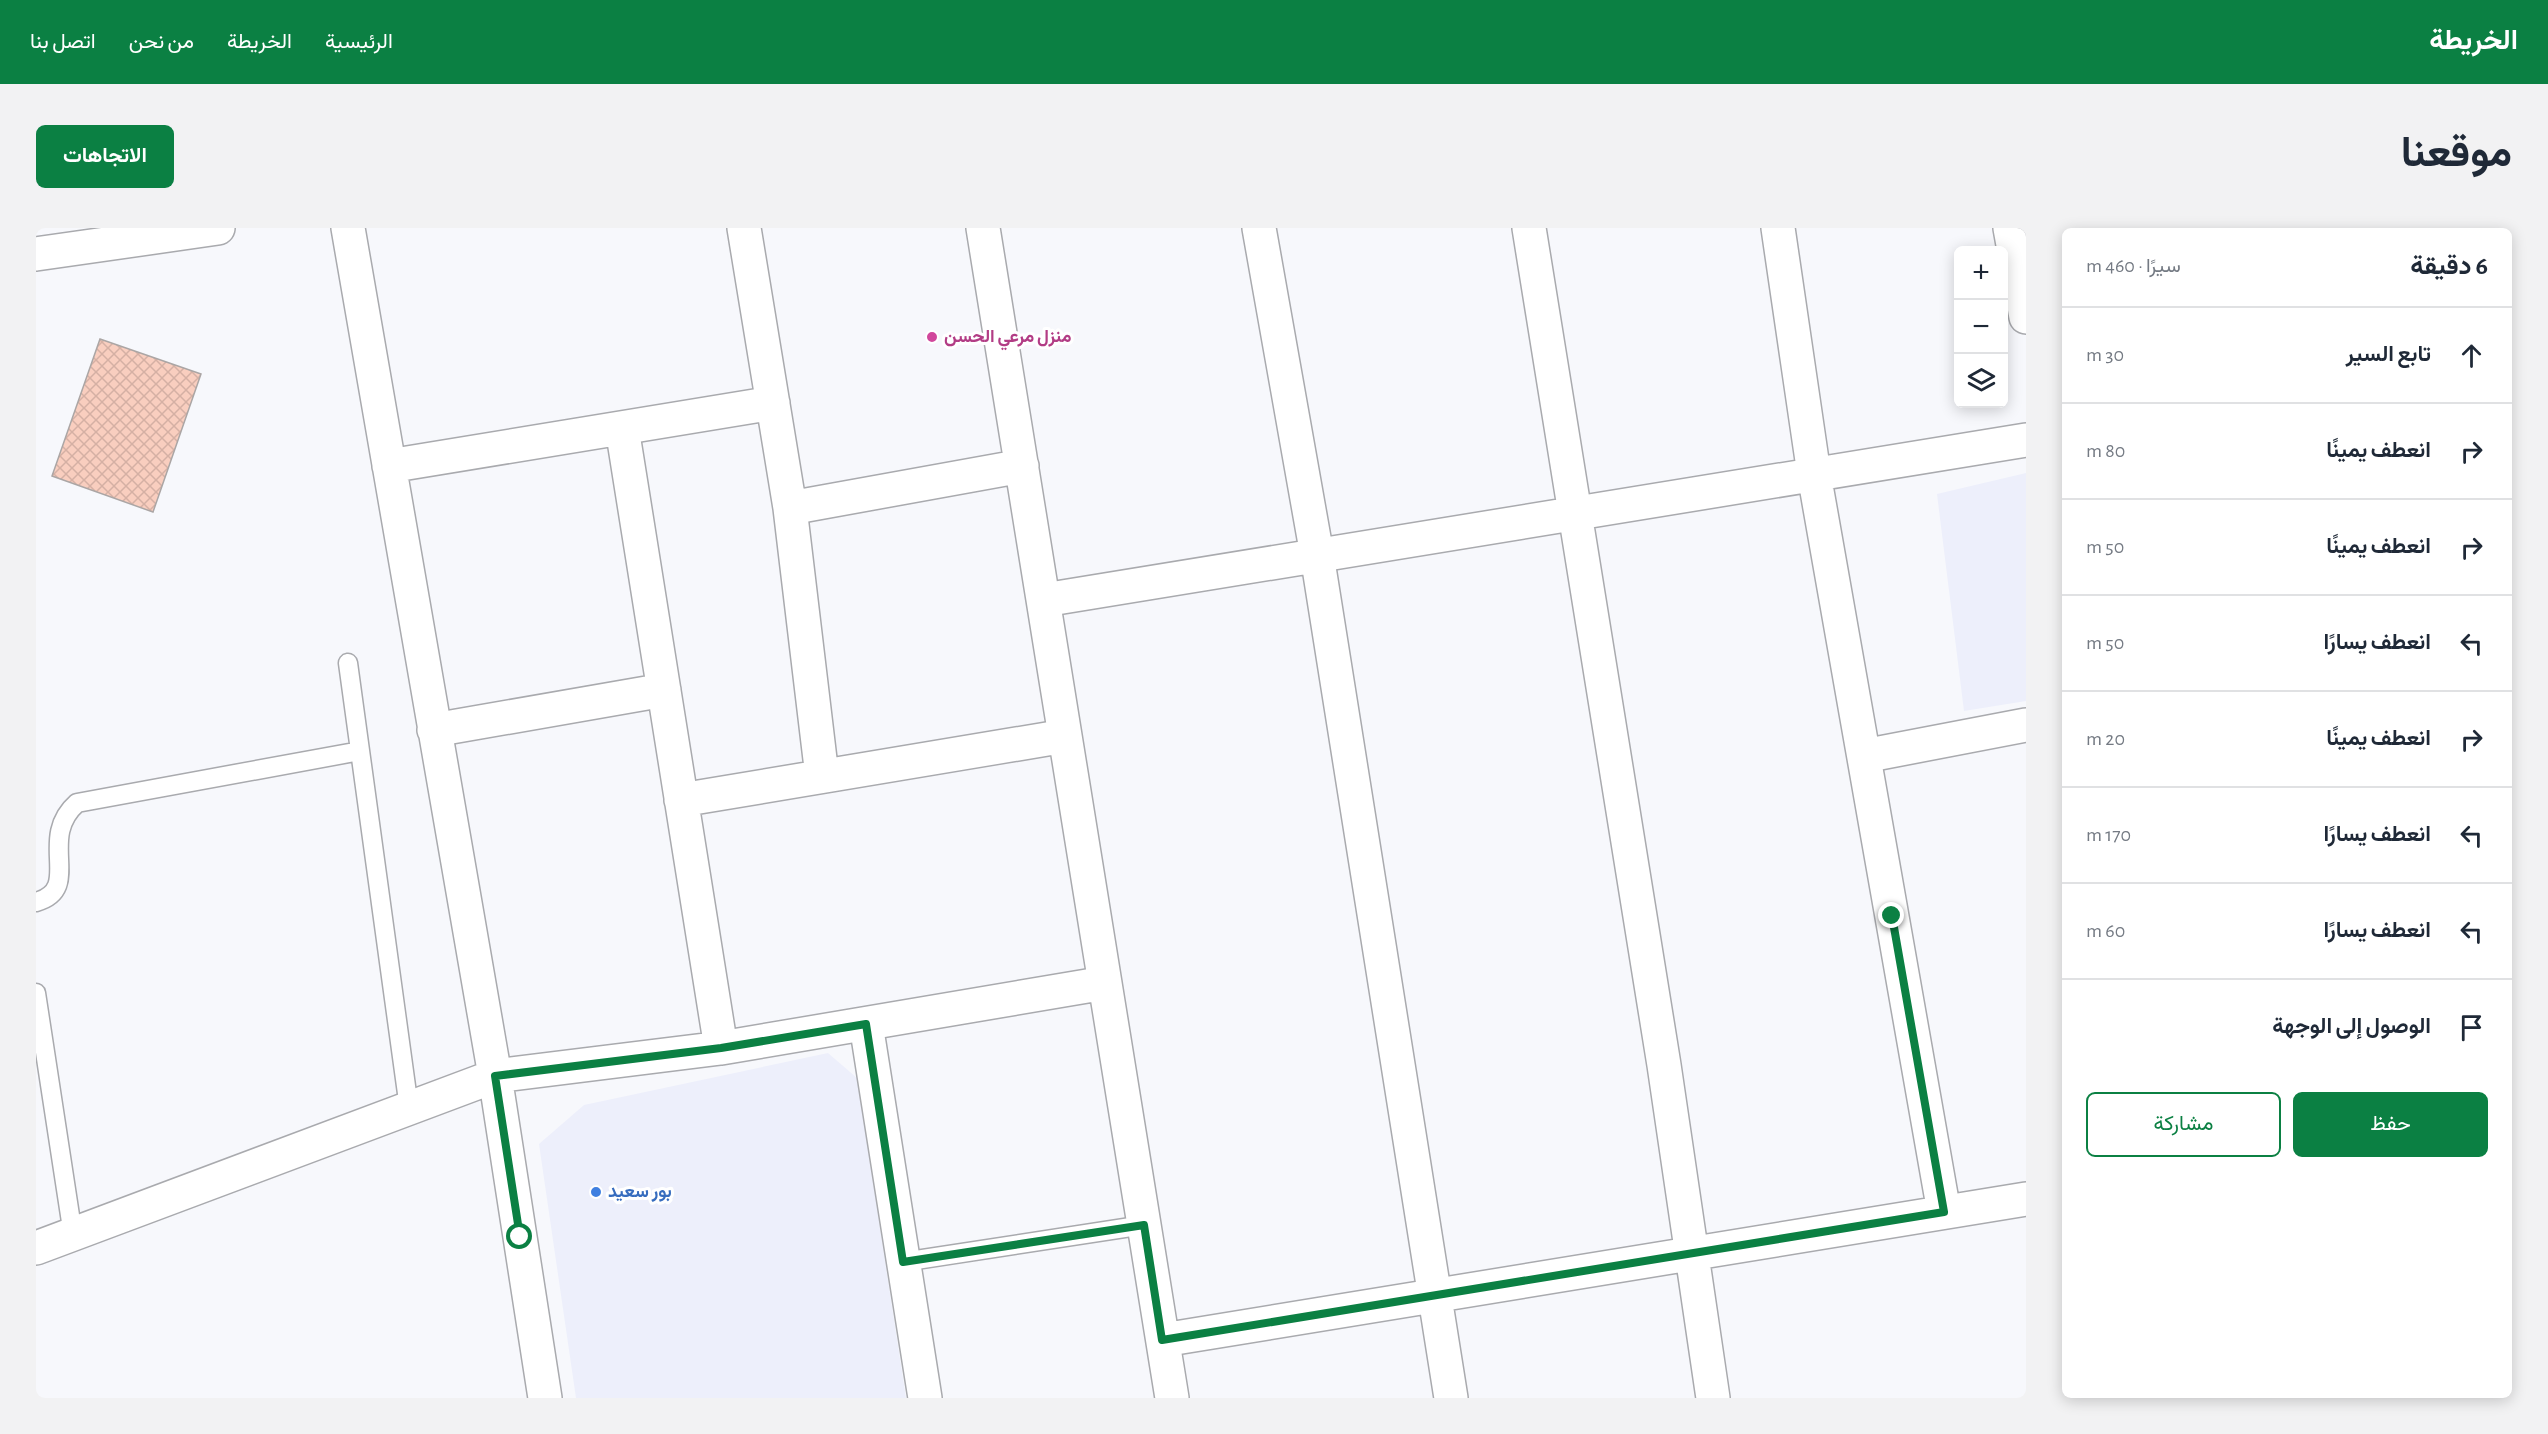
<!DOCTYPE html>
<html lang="ar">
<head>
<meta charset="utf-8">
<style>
  :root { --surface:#fff; --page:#f2f2f3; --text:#1f2937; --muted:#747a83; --line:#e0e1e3; --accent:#0b8043 }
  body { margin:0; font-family:"Alegreya Sans",Vazirmatn,sans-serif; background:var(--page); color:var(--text); direction:rtl }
  .controls { position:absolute; right:18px; top:18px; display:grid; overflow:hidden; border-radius:9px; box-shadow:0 3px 15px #0003 }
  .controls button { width:54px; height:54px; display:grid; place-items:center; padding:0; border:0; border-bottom:2px solid var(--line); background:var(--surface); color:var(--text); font:30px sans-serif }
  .stop { position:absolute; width:18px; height:18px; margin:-14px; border:4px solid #0b8043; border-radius:50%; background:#fff }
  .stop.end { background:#0b8043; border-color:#fff; box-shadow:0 2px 6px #0008 }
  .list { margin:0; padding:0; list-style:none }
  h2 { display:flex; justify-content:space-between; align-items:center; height:78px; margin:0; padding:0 24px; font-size:26px }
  h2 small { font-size:20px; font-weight:400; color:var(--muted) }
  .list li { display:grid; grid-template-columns:39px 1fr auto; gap:18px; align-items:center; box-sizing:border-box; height:96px; padding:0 24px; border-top:2px solid var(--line) }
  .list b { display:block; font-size:22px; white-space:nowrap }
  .list em { font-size:20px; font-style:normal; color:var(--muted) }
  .actions { display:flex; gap:12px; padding:18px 24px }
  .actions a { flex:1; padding:14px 0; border:2px solid var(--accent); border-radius:9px; text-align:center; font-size:21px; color:var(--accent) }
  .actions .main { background:var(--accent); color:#fff }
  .icon { flex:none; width:33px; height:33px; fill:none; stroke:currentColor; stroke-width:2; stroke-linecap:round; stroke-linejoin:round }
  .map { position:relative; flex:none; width:1990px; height:1170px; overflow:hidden; direction:ltr; border-radius:9px }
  header { display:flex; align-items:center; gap:36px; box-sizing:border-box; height:84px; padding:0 30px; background:var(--accent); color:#fff }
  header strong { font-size:28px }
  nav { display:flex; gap:33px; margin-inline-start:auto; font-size:21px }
  .intro { display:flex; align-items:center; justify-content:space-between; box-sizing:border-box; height:144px; padding:0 36px }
  h1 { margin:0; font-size:42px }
  .button { padding:15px 27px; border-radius:9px; background:var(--accent); color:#fff; font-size:21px; font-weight:700 }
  main { display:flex; gap:36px; padding:0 36px }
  aside { flex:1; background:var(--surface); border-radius:9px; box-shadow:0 3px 15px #0003 }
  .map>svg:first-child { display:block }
  .built { fill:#edeffb }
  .building { fill:url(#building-cross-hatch); stroke:#aba6a5; stroke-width:1.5 }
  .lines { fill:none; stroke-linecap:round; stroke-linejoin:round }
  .lane-casing { stroke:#a9aaae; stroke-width:21 }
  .street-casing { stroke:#a9aaae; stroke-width:36 }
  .secondary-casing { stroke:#a9aaae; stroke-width:36 }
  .lane { stroke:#fff; stroke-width:18 }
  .street { stroke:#fff; stroke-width:33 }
  .secondary { stroke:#fff; stroke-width:33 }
  .route { stroke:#0b8043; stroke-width:8 }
  .hotel-dot { fill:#d1479c; stroke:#fff; stroke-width:2 }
  .shop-dot { fill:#3f7fe0; stroke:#fff; stroke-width:2 }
  .labels { text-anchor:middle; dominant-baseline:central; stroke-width:6; stroke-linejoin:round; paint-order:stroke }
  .hotel-label { font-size:18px; font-weight:bold; fill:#b23c85; stroke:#fff; text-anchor:start }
  .shop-label { font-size:18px; font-weight:bold; fill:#366cbe; stroke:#fff; text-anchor:start }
</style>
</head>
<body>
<header>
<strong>الخريطة</strong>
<nav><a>الرئيسية</a><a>الخريطة</a><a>من نحن</a><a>اتصل بنا</a></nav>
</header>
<div class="intro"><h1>موقعنا</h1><a class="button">الاتجاهات</a></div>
<main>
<aside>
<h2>6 دقيقة<small>سيرًا · 460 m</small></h2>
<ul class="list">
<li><svg class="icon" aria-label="ahead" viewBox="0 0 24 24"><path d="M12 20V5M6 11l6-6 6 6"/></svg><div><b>تابع السير</b></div><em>30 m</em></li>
<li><svg class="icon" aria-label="right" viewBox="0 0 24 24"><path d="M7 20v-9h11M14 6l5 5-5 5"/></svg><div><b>انعطف يمينًا</b></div><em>80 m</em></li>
<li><svg class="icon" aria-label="right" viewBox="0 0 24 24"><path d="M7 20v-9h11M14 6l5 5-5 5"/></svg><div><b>انعطف يمينًا</b></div><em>50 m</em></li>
<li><svg class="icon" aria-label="left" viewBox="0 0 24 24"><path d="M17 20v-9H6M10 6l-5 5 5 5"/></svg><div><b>انعطف يسارًا</b></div><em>50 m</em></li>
<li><svg class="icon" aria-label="right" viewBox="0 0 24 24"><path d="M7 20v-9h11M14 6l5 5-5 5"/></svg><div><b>انعطف يمينًا</b></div><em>20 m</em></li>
<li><svg class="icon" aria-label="left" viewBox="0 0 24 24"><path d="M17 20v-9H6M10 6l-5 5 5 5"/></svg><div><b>انعطف يسارًا</b></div><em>170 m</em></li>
<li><svg class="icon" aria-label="left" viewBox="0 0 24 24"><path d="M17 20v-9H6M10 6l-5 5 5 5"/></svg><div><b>انعطف يسارًا</b></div><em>60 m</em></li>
<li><svg class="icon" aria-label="arrive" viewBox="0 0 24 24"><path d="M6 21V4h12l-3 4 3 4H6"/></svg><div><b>الوصول إلى الوجهة</b></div></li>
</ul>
<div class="actions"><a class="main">حفظ</a><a>مشاركة</a></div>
</aside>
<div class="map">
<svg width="1990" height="1170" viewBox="0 0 1990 1170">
  <defs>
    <pattern id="building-cross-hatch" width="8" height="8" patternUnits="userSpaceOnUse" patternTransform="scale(1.5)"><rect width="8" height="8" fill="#f9cebf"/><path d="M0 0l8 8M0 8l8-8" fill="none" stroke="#d5b0a4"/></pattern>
  </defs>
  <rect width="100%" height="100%" fill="#f7f8fc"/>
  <path class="built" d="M1990 245V473L1928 483 1901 266Z
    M792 825 821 850 870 1170H540L503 916 548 877Z"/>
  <path class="building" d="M64 111 165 146 117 284 16 248Z"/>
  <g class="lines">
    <defs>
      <path id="lane" d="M312 435 373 880
        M0 674C48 661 0 611 41 575L324 523
        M0 765 37 1007
        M867 1034 1108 997"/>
      <path id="street" d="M312 0 459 848 509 1170
        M708 0 754 280 786 548
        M947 0 1136 1170
        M1223 0 1281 327 1415 1170
        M1493 0 1628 837 1677 1170
        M1742 0 1778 246 1908 984
        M1974 0 1990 89
        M586 200 685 820
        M353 238 737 175
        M754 280 986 238
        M1008 372 1990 212
        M398 502 628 462
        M1828 528 1990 497
        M645 572 1029 508
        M830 796 889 1170
        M0 1020 459 848 685 820 1069 755
        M1127 1112 1990 971"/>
      <path id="secondary" d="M0 26 182 0"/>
    </defs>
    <use href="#lane" class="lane-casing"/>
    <use href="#street" class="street-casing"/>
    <use href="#secondary" class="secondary-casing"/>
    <use href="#lane" class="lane"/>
    <use href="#street" class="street"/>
    <use href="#secondary" class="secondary"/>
  </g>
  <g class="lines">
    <path class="route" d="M484 1009 459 848 685 820 830 796 867 1034 1108 997 1126 1112 1908 984 1856 688"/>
  </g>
  <circle class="hotel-dot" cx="896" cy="109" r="6"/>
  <circle class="shop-dot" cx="560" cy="964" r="6"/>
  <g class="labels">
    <g class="hotel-label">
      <text x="908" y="109">منزل مرعي الحسن</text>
    </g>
    <g class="shop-label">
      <text x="572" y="964">بور سعيد</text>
    </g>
  </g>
</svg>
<div class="controls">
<button>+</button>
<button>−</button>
<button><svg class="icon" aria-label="layers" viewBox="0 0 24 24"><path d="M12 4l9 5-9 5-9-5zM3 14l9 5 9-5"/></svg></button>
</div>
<div class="stop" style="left:484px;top:1009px"></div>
<div class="stop end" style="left:1856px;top:688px"></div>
</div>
</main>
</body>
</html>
